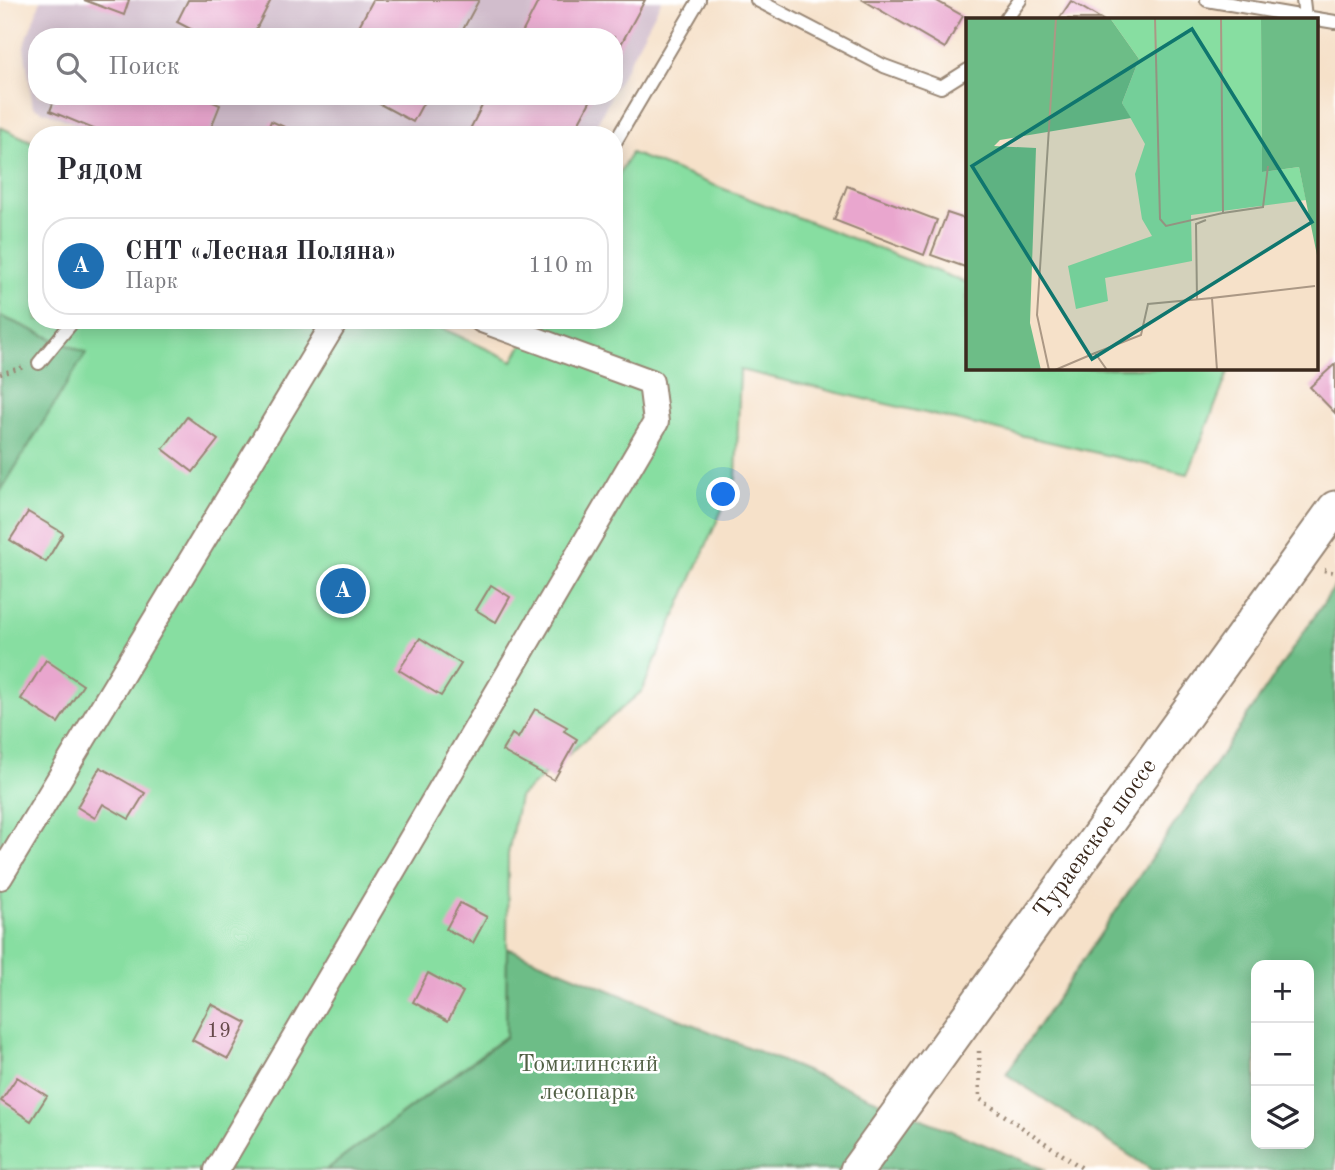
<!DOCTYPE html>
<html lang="ru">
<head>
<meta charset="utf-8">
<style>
  :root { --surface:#fff; --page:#f7f7f7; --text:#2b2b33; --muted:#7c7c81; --line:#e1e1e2; --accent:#1f6fb2 }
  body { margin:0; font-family:"Old Standard TT",serif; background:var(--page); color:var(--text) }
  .controls { position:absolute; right:21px; bottom:21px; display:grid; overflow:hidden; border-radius:14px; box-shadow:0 4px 18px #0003 }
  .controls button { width:63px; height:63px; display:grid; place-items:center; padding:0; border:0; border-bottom:2px solid var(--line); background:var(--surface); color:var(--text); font:35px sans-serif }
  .you { position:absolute; left:724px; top:495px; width:24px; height:24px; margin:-18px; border:5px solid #fff; border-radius:50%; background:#1a73e8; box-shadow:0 0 0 10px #1a73e833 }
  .badge { display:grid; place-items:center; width:46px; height:46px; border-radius:50%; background:var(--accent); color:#fff; font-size:23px; font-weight:700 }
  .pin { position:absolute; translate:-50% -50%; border:4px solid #fff; box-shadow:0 2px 7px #0006 }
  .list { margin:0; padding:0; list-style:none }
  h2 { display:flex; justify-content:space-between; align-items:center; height:91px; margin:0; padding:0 28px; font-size:30px }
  h2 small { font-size:23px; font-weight:400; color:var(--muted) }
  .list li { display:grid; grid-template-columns:46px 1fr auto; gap:21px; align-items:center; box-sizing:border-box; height:98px; margin:0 14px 14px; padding:0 14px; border:2px solid var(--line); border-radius:28px }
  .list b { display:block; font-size:26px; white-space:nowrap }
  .list p { margin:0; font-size:23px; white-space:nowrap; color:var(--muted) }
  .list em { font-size:23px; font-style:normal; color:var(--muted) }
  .icon { flex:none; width:38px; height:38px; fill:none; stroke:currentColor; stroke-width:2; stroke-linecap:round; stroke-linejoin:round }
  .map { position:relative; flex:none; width:1335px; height:1170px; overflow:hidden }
  .search { position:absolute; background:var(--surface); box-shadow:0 4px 18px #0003; left:28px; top:28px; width:595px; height:77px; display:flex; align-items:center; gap:18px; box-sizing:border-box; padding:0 24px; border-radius:28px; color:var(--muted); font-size:26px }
  .panel { position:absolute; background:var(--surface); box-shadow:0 4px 18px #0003; left:28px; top:126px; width:595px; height:203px; border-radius:28px }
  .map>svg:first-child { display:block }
  .industrial { fill:#d1bdcc }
  .green { fill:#87dea1; stroke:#618460; stroke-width:2 }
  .forest { fill:#6dbd87; stroke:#547452; stroke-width:2; fill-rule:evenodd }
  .building { fill:#e9a6ce }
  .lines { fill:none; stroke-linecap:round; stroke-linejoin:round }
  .service-casing { stroke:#988674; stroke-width:16 }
  .minor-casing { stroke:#988674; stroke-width:28 }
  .secondary-casing { stroke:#988674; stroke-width:37 }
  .path { stroke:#988674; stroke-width:4.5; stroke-dasharray:2 5; stroke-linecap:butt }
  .service { stroke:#fff; stroke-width:12 }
  .minor { stroke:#fff; stroke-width:24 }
  .secondary { stroke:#fff; stroke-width:33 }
  .labels { text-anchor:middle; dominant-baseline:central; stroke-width:5; stroke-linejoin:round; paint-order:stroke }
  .number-label { font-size:21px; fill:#66494a }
  .street-label { font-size:24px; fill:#3b2a1e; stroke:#fff }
  .park-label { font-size:24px; fill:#526045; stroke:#fff }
  .inset-road { fill:none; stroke:#ab9885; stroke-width:2 }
  .view { fill:#0f766e; fill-opacity:0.15; stroke:#0f766e; stroke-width:3.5 }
  .inset-edge { fill:none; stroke:#3b2a1e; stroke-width:3.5 }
</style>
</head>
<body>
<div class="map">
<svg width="1335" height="1170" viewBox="0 0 1335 1170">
  <rect width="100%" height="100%" fill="#fff"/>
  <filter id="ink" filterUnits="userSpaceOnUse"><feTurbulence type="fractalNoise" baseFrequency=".0143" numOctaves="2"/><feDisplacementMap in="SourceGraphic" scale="14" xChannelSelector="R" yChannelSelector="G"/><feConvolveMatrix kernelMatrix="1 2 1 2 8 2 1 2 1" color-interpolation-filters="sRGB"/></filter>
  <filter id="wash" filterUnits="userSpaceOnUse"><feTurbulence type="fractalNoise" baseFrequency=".00686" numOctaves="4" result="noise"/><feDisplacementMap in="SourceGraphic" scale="28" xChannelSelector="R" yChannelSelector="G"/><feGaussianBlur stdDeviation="1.57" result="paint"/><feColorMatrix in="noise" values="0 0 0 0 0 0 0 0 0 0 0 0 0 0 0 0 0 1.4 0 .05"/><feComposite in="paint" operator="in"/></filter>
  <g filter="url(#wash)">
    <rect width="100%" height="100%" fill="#f6e1c9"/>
    <path class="industrial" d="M41 0H662L614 90V37H37V96H611L591 135H102L33 107 24 46Z"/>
    <path class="green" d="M0 127 37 144V320H424L513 361 536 320H614V183L631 153 967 283 968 368H1230L1188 474 740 370 736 478 642 691 519 797 508 854 506 1036 326 1170H0V492L85 353 0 316Z"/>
    <path class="forest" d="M0 316 86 353 0 492Z
      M1335 586V1170H1152L1006 1074ZM1256 965H1309V1144H1256Z
      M507 948 1046 1170H326L506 1037Z"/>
    <g id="blocks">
      <path class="building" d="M84 0H129L124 15Z
        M188 0H271L252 37H206L177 22Z
        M373 0H479L459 37H353Z
        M539 0H645L614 57V37H520Z
        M863 0H935L963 16 945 48Z
        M1071 1 1101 19H1059Z
        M56 96H199L220 105 208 135H108L50 111Z
        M365 96H427L413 122Z
        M487 96H593L572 135H467Z
        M271 121 302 135H265Z
        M847 186 937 220 924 255 834 220Z
        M947 213 968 220V268L931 255Z
        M1335 364V413L1310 387Z
        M187 417 218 440 193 472 163 449Z
        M28 512 63 533 46 562 10 540Z
        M491 585 510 597 496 622 476 610Z
        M420 638 461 664 441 696 399 670Z
        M46 660 83 685 58 723 21 699Z
        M535 709 567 727 564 731 577 739 554 780 502 751 512 734 518 738Z
        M100 767 145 793 129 819 103 804 95 818 77 807Z
        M460 903 487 917 473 943 446 929Z
        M428 973 463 992 448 1021 413 1002Z
        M211 1004 247 1023 228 1059 192 1040Z
        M17 1077 47 1096 31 1121 1 1101Z"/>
    </g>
  </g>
  <g filter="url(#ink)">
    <use href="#blocks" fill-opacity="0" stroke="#988674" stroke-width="2"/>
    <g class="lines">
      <defs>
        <path id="service" d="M757 0 884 66 941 87 968 70
          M1207 0 1305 17 1303 0
          M1305 17 1335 22
          M1006 19 1020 0
          M614 144 699 0
          M39 363 74 320"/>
        <path id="minor" d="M0 877 336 320
          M217 1170 656 422 651 382 482 320"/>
        <path id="secondary" d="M857 1170 1335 508"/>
      </defs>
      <use href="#service" class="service-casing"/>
      <use href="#minor" class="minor-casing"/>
      <use href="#secondary" class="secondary-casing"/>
      <path class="path" d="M0 374 24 367
        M1324 570 1335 573
        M979 1051 980 1099 1085 1170"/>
      <use href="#service" class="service"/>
      <use href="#minor" class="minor"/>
      <use href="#secondary" class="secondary"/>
    </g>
  </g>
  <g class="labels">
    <g class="number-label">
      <text x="219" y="1031">19</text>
    </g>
    <g class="street-label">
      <text transform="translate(1096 839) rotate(-54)">Тураевское шоссе</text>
    </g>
    <g class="park-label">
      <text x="588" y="1065">Томилинский<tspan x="588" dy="28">лесопарк</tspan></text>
    </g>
  </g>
  <g transform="translate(966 18)">
    <rect width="352" height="352" fill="#f6e1c9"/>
    <path d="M144 0H295L296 154 333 149 340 182 225 197 226 243 139 260 142 283 110 291 102 248 186 218 176 201 169 156 179 126 156 85 173 41Z" fill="#87dea1"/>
    <path d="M0 0H144L173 41 156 85 165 100 34 122 28 128 70 130 64 305 75 352H0ZM295 0H352V242L333 149 296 154Z" fill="#6dbd87"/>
    <path class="inset-road" d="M189 0 194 201 200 208 257 195 255 0M257 195 297 189 302 148M231 281 230 206 240 202M83 352 71 297 90 0M89 352 129 335M141 352 129 335 175 317 182 286 246 280M251 352 246 280 349 268"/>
    <path class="view" d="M226 11 346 204 126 341 6 148Z"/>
    <rect width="352" height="352" class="inset-edge"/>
  </g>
</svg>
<div class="controls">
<button>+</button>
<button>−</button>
<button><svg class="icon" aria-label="layers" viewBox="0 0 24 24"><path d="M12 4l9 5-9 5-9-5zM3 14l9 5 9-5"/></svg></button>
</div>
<div class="you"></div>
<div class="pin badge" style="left:343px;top:591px">A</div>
<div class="search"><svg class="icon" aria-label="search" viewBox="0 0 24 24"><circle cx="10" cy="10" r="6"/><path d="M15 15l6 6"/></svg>Поиск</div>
<section class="panel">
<h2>Рядом<small></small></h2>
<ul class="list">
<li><span class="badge">A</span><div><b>СНТ «Лесная Поляна»</b><p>Парк</p></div><em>110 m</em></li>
</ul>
</section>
</div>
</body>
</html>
